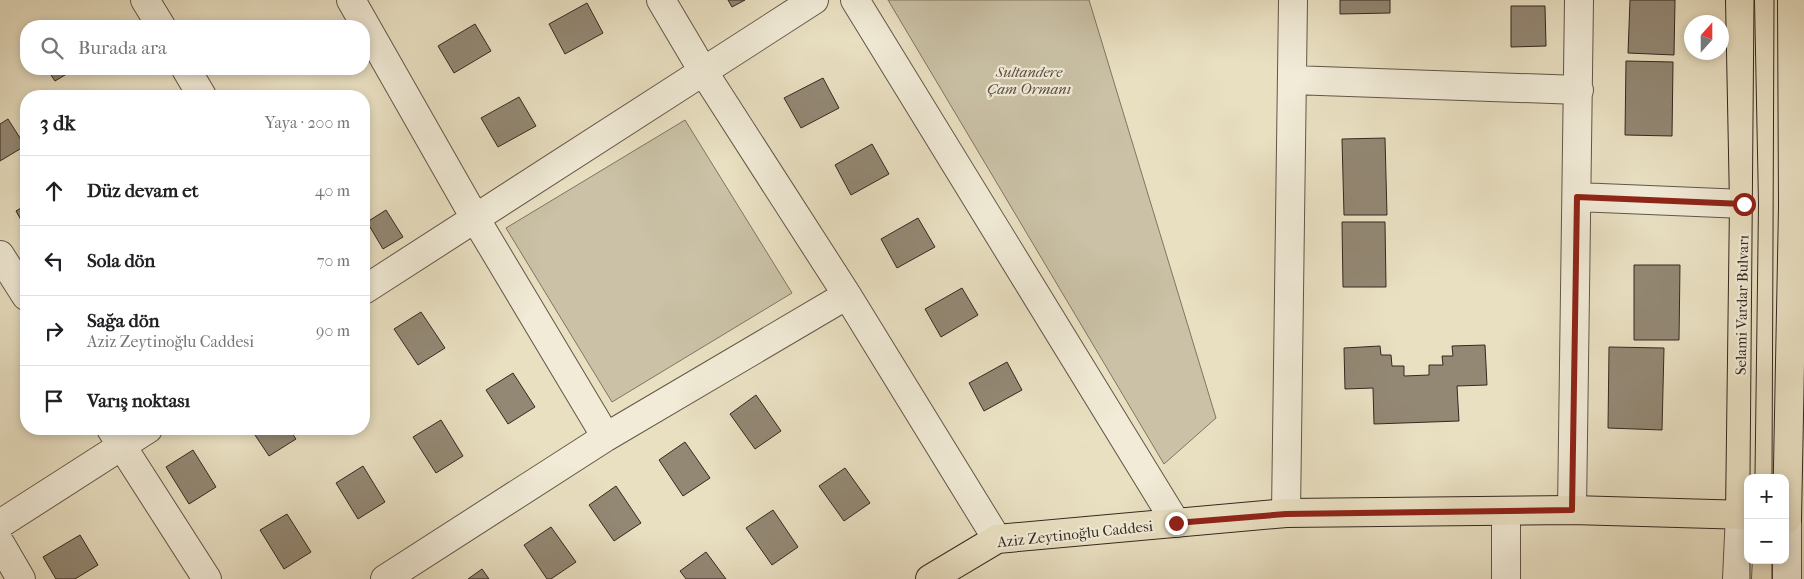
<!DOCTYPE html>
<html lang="tr">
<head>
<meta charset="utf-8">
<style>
  :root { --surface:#fff; --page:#f6f6f6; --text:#202124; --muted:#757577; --line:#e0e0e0 }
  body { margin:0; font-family:"IM FELL French Canon",serif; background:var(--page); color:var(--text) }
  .controls { position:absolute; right:15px; bottom:15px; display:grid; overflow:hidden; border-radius:10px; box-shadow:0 2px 8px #0003 }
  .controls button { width:45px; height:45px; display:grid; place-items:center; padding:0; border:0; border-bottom:1px solid var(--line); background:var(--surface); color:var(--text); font:25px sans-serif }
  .compass { position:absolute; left:1684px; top:15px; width:45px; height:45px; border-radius:50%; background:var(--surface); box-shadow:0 2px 8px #0003; rotate:21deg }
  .stop { position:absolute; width:15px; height:15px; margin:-11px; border:4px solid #8f2418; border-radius:50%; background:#fff }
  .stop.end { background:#8f2418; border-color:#fff; box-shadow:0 1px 5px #0008 }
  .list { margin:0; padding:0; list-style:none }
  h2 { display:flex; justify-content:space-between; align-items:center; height:65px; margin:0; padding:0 20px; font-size:21px }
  h2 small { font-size:16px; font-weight:400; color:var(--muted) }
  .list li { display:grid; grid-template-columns:32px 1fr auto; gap:15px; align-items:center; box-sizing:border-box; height:70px; padding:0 20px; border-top:1px solid var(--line) }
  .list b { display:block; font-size:19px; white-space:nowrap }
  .list p { margin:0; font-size:16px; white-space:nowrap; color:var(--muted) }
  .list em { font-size:16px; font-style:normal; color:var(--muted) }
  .icon { flex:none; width:28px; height:28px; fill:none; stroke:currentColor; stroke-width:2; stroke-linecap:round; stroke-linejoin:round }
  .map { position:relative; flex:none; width:1804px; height:579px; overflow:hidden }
  .search { position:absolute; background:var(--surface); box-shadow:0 2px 8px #0003; left:20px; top:20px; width:350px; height:55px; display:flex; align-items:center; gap:12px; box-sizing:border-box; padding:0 18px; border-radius:20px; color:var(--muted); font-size:19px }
  .panel { position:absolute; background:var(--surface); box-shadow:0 2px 8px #0003; left:20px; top:90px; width:350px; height:345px; border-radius:20px }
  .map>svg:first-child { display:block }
  .green { fill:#cac1a6; stroke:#807463 }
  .building { fill:#938874; stroke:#352820 }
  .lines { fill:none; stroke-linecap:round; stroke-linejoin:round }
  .minor-casing { stroke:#625648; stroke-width:30 }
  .major-casing { stroke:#352820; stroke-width:30 }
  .minor { stroke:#f1ebd7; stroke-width:28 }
  .major { stroke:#e9e0c2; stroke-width:28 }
  .tram { stroke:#352820; stroke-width:1 }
  .route { stroke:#8f2418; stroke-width:6 }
  .labels { text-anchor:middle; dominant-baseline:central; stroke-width:4.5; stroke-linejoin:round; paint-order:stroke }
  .park-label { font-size:15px; font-style:italic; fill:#5a4e42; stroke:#f1ebd7 }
  .street-label { font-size:15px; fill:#352820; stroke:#f1ebd7 }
</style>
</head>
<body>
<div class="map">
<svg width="1804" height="579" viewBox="0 0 1804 579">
  <rect width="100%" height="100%" fill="#e9e0c2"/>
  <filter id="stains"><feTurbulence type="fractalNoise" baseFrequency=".004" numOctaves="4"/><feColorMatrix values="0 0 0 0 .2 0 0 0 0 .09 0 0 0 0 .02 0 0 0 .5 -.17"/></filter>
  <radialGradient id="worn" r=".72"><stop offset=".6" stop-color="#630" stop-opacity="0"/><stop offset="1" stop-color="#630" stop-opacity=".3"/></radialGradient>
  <path class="green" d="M888 0H1089L1216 418 1164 464Z
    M685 120 792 293 612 402 506 228Z"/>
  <path class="building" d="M728 0H745L732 7Z
    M1340 0H1390V13L1340 14Z
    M1630 0H1675L1674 55 1628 53Z
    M587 3 603 33 565 54 549 24Z
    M1511 6H1545L1546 46 1511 47Z
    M475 24 491 51 454 73 438 46Z
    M1626 61 1673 62 1672 136 1625 135Z
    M47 69H75L55 81Z
    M823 78 839 108 801 128 784 98Z
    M519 97 536 126 498 147 481 118Z
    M8 119 25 146 0 161V124Z
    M1385 138 1387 215H1344L1342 139Z
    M872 144 889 174 851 195 835 165Z
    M26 205V229L16 211Z
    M386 210 403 237 383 249 367 222Z
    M918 218 935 247 897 268 881 239Z
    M1342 222H1385L1386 287H1343Z
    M1634 265H1680L1679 340H1634Z
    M962 288 978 315 941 337 925 309Z
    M421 312 445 348 418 365 394 329Z
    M1485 345 1487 385 1457 386 1459 421 1374 424 1373 388 1345 389 1344 348 1380 346 1381 355H1391L1392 366H1404V376L1429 375V365H1443L1442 356H1453L1452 346Z
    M1609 347 1664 348 1662 430 1608 428Z
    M1007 362 1022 390 984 411 969 383Z
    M513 373 535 407 508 424 486 390Z
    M756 395 781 431 755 449 730 414Z
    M441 420 463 456 436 473 413 437Z
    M251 429H289L296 439 269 456Z
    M685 442 710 478 683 496 659 460Z
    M193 450 216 487 189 504 166 467Z
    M363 466 385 502 358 519 336 483Z
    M845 468 870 503 844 521 819 486Z
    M616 486 641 523 614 541 589 505Z
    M773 510 798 547 772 565 746 528Z
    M287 514 311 552 284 569 260 530Z
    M551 527 576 562 551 579H547L524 545Z
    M80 535 98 565 75 579H56L43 557Z
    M706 552 726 579H686L680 571Z
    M482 569 489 579H468Z"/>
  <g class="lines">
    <defs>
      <path id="minor" d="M145 0 161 26
        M351 0 475 218 606 437
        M661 0 703 71 847 295 997 539
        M855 0 1176 523
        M186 69 202 96
        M1292 80 1579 90
        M1577 197 1744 204
        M0 255 26 296
        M364 290 814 0
        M111 429 207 579
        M1572 510 1579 0
        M1286 513 1293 0
        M0 524 148 429
        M0 543 21 579
        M385 579 606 437 847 295
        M1506 579V511
        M1737 579 1740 514
        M1787 579V519"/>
      <path id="major" d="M1740 514 1744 204 1740 0
        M1787 519 1793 207 1792 0
        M930 579 997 539 1286 513 1572 510 1748 515"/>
    </defs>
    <use href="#minor" class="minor-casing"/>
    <use href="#major" class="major-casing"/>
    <use href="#minor" class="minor"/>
    <use href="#major" class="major"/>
    <path class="tram" d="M1750 478 1754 0
      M1772 478 1774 0
      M1750 579V560
      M1772 579V560"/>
  </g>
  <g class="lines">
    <path class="route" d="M1176 523 1286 514 1572 510 1577 197 1744 204"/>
  </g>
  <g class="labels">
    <g class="park-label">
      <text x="1029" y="72">Sultandere<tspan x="1029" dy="17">Çam Ormanı</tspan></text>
    </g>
    <g class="street-label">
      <text transform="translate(1742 305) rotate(-89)">Selami Vardar Bulvarı</text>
      <text transform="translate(1075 534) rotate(-6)">Aziz Zeytinoğlu Caddesi</text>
    </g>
  </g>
  <rect width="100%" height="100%" filter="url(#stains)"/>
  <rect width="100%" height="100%" fill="url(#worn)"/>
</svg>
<div class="controls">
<button>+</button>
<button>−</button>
</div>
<svg class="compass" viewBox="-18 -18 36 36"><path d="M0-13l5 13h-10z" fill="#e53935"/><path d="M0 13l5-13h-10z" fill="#757577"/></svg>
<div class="stop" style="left:1744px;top:204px"></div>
<div class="stop end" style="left:1176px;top:523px"></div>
<div class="search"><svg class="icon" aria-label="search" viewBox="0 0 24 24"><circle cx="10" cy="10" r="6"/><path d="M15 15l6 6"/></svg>Burada ara</div>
<section class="panel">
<h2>3 dk<small>Yaya · 200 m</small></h2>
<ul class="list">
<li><svg class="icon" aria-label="ahead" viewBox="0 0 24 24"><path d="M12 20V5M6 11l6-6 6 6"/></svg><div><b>Düz devam et</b></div><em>40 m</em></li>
<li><svg class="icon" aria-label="left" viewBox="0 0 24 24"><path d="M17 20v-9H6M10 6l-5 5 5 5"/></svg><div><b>Sola dön</b></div><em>70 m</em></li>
<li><svg class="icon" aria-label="right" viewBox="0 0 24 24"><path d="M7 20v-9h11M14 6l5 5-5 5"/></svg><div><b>Sağa dön</b><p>Aziz Zeytinoğlu Caddesi</p></div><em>90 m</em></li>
<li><svg class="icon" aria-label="arrive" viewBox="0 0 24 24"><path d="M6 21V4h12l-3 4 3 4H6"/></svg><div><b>Varış noktası</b></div></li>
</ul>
</section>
</div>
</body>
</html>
